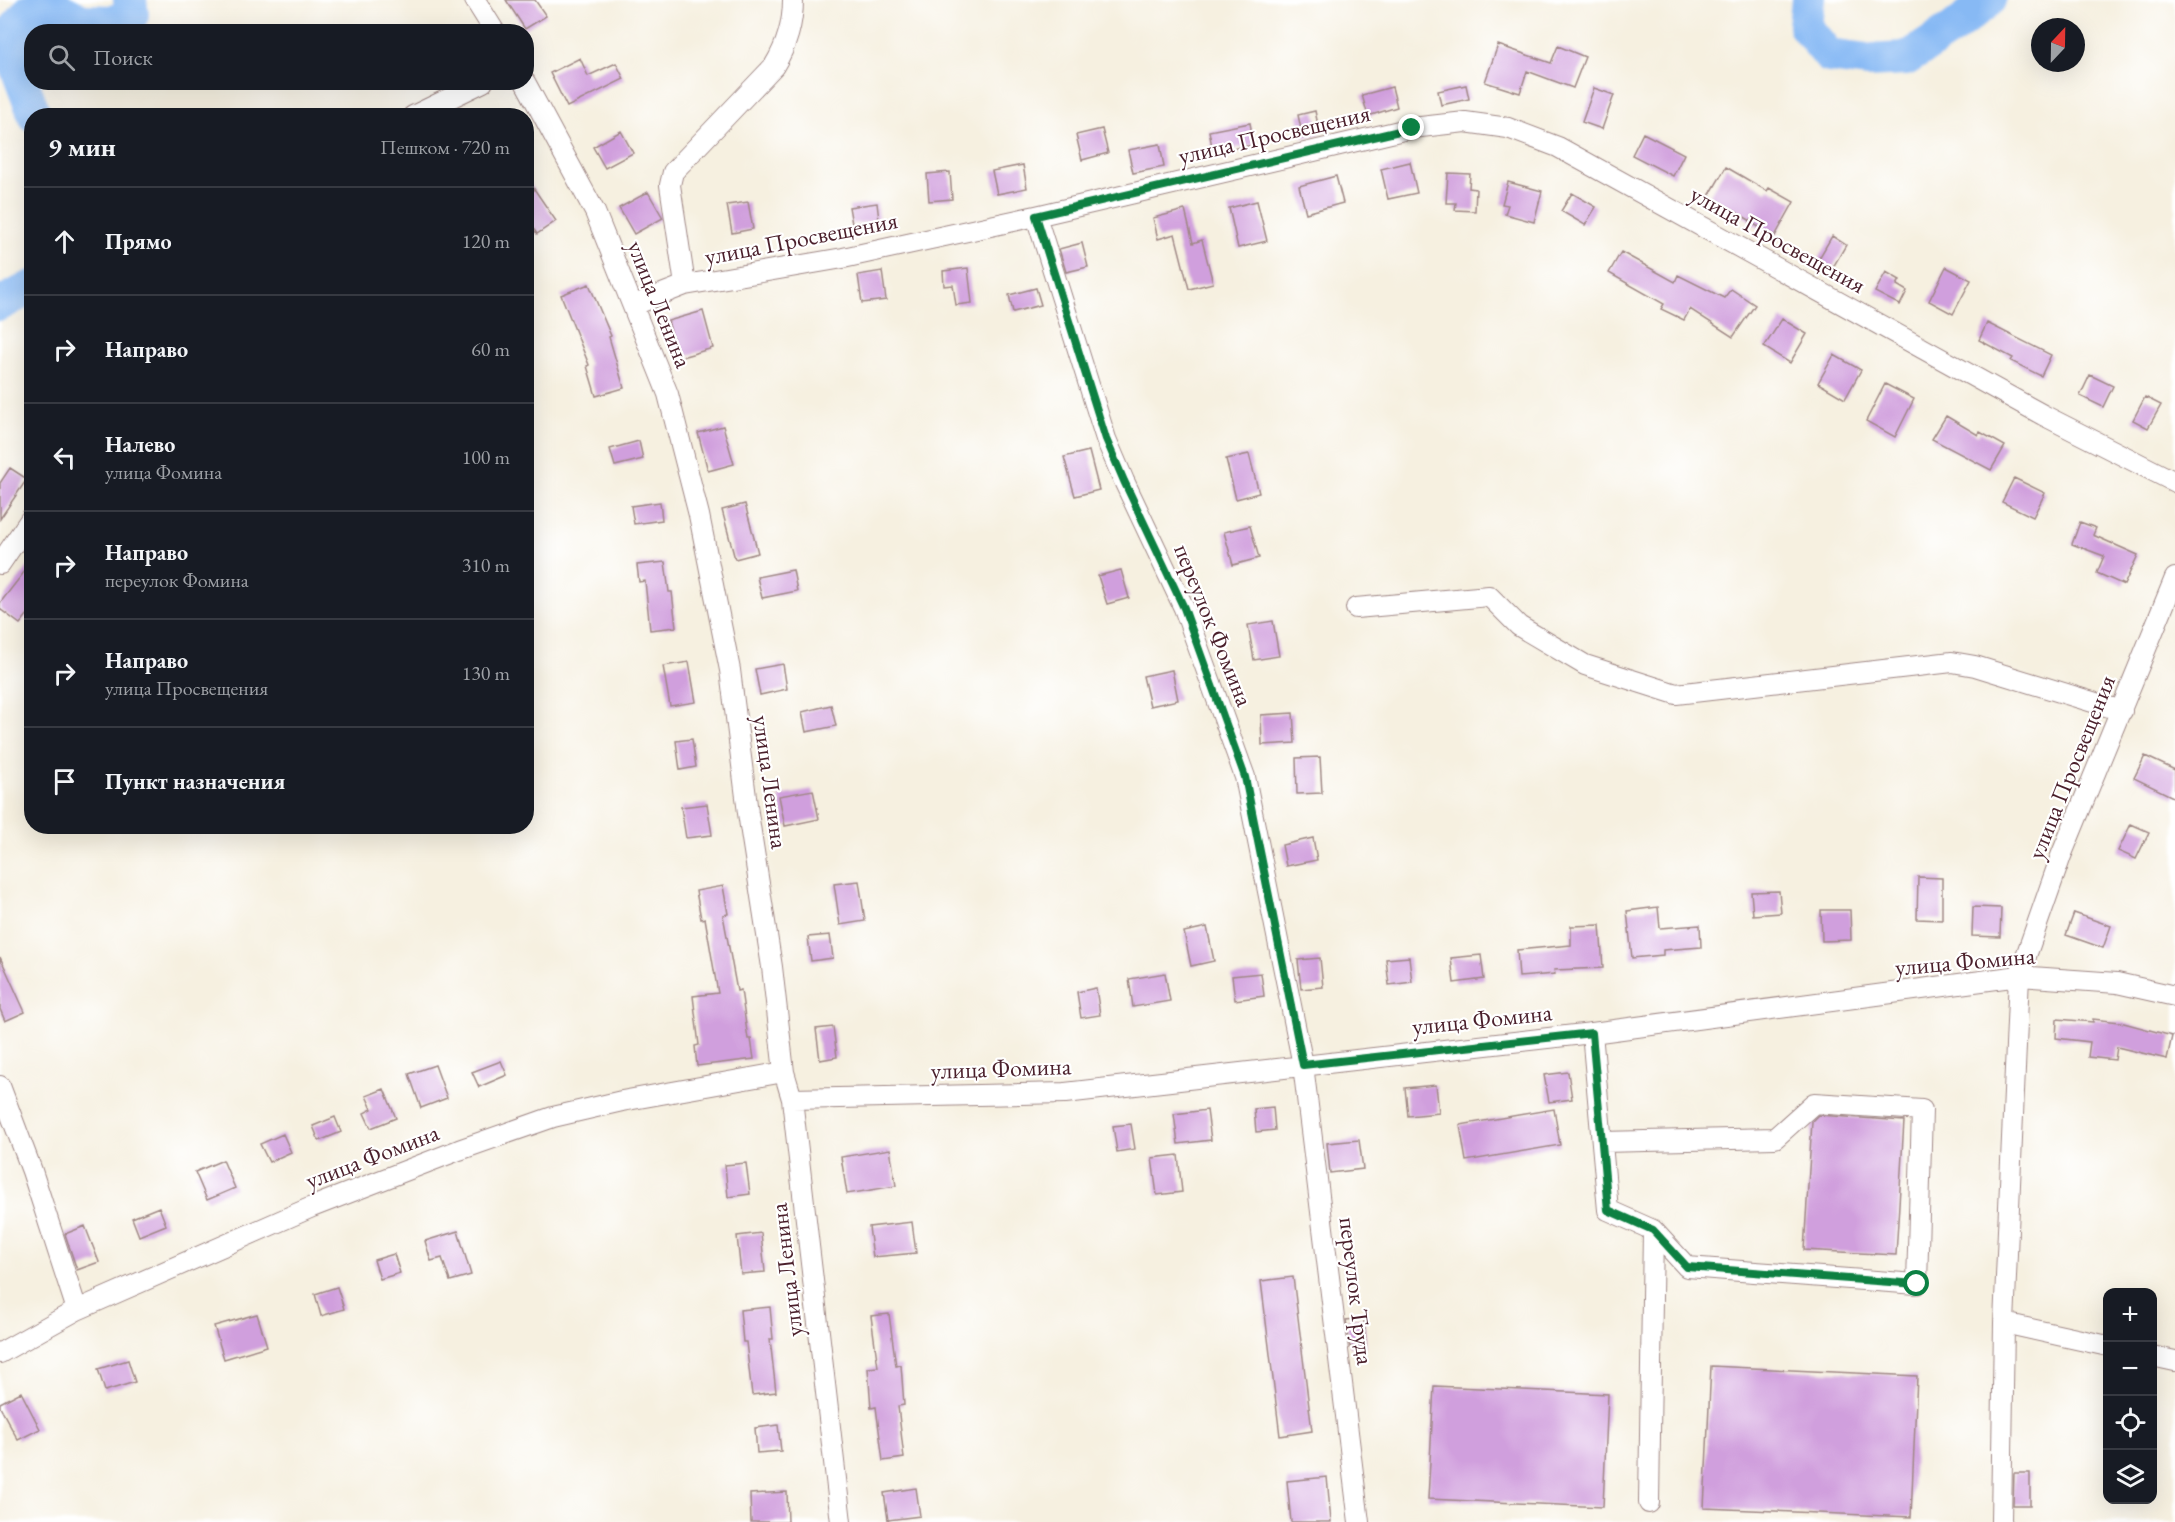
<!DOCTYPE html>
<html lang="ru">
<head>
<meta charset="utf-8">
<style>
  :root { --surface:#171b24; --page:#242831; --text:#f1f3f6; --muted:#9ea1a6; --line:#363941 }
  body { margin:0; font-family:"EB Garamond",serif; background:var(--page); color:var(--text) }
  .controls { position:absolute; right:18px; bottom:18px; display:grid; overflow:hidden; border-radius:12px; box-shadow:0 6px 24px #0002 }
  .controls button { width:54px; height:54px; display:grid; place-items:center; padding:0; border:0; border-bottom:2px solid var(--line); background:var(--surface); color:var(--text); font:30px sans-serif }
  .compass { position:absolute; left:2031px; top:18px; width:54px; height:54px; border-radius:50%; background:var(--surface); box-shadow:0 6px 24px #0002; rotate:22deg }
  .stop { position:absolute; width:18px; height:18px; margin:-14px; border:4px solid #0b8043; border-radius:50%; background:#fff }
  .stop.end { background:#0b8043; border-color:#fff; box-shadow:0 2px 6px #0008 }
  .list { margin:0; padding:0; list-style:none }
  h2 { display:flex; justify-content:space-between; align-items:center; height:78px; margin:0; padding:0 24px; font-size:26px }
  h2 small { font-size:20px; font-weight:400; color:var(--muted) }
  .list li { display:grid; grid-template-columns:39px 1fr auto; gap:18px; align-items:center; box-sizing:border-box; height:108px; padding:0 24px; border-top:2px solid var(--line) }
  .list b { display:block; font-size:22px; white-space:nowrap }
  .list p { margin:0; font-size:20px; white-space:nowrap; color:var(--muted) }
  .list em { font-size:20px; font-style:normal; color:var(--muted) }
  .icon { flex:none; width:33px; height:33px; fill:none; stroke:currentColor; stroke-width:2; stroke-linecap:round; stroke-linejoin:round }
  .map { position:relative; flex:none; width:2175px; height:1522px; overflow:hidden }
  .search { position:absolute; background:var(--surface); box-shadow:0 6px 24px #0002; left:24px; top:24px; width:510px; height:66px; display:flex; align-items:center; gap:15px; box-sizing:border-box; padding:0 21px; border-radius:24px; color:var(--muted); font-size:22px }
  .panel { position:absolute; background:var(--surface); box-shadow:0 6px 24px #0002; left:24px; top:108px; width:510px; height:726px; border-radius:24px }
  .map>svg:first-child { display:block }
  .lines { fill:none; stroke-linecap:round; stroke-linejoin:round }
  .river { stroke:#87b9f4; stroke-width:34 }
  .building { fill:#d09fdd }
  .minor-casing { stroke:#a08886; stroke-width:22 }
  .minor { stroke:#fff; stroke-width:20 }
  .route { stroke:#0b8043; stroke-width:8 }
  .labels { text-anchor:middle; dominant-baseline:central; stroke-width:4.5; stroke-linejoin:round; paint-order:stroke }
  .street-label { font-size:24px; fill:#4a1f2b; stroke:#fff }
</style>
</head>
<body>
<div class="map">
<svg width="2175" height="1522" viewBox="0 0 2175 1522">
  <rect width="100%" height="100%" fill="#fff"/>
  <filter id="ink" filterUnits="userSpaceOnUse"><feTurbulence type="fractalNoise" baseFrequency=".0167" numOctaves="2"/><feDisplacementMap in="SourceGraphic" scale="12" xChannelSelector="R" yChannelSelector="G"/><feConvolveMatrix kernelMatrix="1 2 1 2 8 2 1 2 1" color-interpolation-filters="sRGB"/></filter>
  <filter id="wash" filterUnits="userSpaceOnUse"><feTurbulence type="fractalNoise" baseFrequency=".008" numOctaves="4" result="noise"/><feDisplacementMap in="SourceGraphic" scale="24" xChannelSelector="R" yChannelSelector="G"/><feGaussianBlur stdDeviation="1.35" result="paint"/><feColorMatrix in="noise" values="0 0 0 0 0 0 0 0 0 0 0 0 0 0 0 0 0 1.4 0 .05"/><feComposite in="paint" operator="in"/></filter>
  <g filter="url(#wash)">
    <rect width="100%" height="100%" fill="#f6f0e0"/>
    <g class="lines">
      <path class="river" d="M1808 0 1805 26 1829 56 1867 61 1906 59 1952 29 1989 0
        M35 116 14 61V30L30 10 57 8 82 21 113 22 132 15 130 0
        M0 304 32 287"/>
    </g>
    <g id="blocks">
      <path class="building" d="M506 0H535L546 16 525 29Z
        M1498 45 1551 63 1558 46 1585 57 1573 88 1527 71 1520 93 1485 82Z
        M580 58 588 76 616 63 624 79 567 107 550 73Z
        M1466 85 1469 99 1441 105 1438 91Z
        M1392 87 1397 107 1368 116 1362 95Z
        M1594 88 1614 95 1602 129 1582 122Z
        M1315 111 1320 134 1303 138 1298 115Z
        M1250 123 1254 145 1213 152 1209 131Z
        M1102 129 1108 153 1082 160 1076 135Z
        M621 131 633 153 605 168 593 147Z
        M1643 133 1684 154 1673 176 1632 155Z
        M1160 144 1164 167 1133 173 1128 150Z
        M1410 162 1417 193 1388 199 1381 169Z
        M1023 165 1027 188 997 194 992 171Z
        M1726 167 1767 191 1769 188 1794 202 1775 236 1750 222 1751 221 1709 196Z
        M950 172 952 199 929 201 927 174Z
        M1448 173 1470 174 1469 188 1476 189 1475 211 1455 210 1456 203H1446Z
        M1336 176 1343 203 1306 213 1299 186Z
        M526 177 556 221 537 234 526 218Z
        M1508 182 1542 191 1534 222 1505 214 1508 205 1502 204Z
        M648 192 663 218 634 234 619 208Z
        M1572 193 1596 207 1585 225 1561 211Z
        M1257 201 1267 241 1238 248 1229 208Z
        M748 202 753 229 732 233 727 205Z
        M877 203 879 220 852 224 849 207Z
        M1185 210 1193 243 1202 240 1213 283 1189 289 1175 234 1158 239 1153 218Z
        M1832 236 1846 245 1832 269 1818 260Z
        M1082 243 1088 267 1066 272 1059 249Z
        M1621 252 1675 282 1678 275 1724 298 1731 289 1755 305 1733 337 1690 309 1684 320 1661 309 1664 304 1609 273Z
        M1946 267 1971 280 1953 314 1929 301Z
        M968 268 972 303 956 305 953 285 944 286 943 271Z
        M882 271 886 300 862 303 858 275Z
        M1886 272 1900 280 1897 285 1907 291 1900 305 1875 292Z
        M589 284 611 336 609 337 624 388 596 396 587 366 589 365 561 295Z
        M1036 288 1041 305 1013 312 1009 295Z
        M703 311 713 348 678 358 668 321Z
        M1782 319 1807 334 1790 363 1764 347Z
        M1987 323 2051 355 2041 376 2011 361 2013 358 1979 340Z
        M1834 355 1861 370 1845 399 1818 383Z
        M2090 375 2113 386 2103 407 2080 396Z
        M1885 384 1914 399 1895 437 1866 421Z
        M2145 397 2161 405 2148 428 2133 420Z
        M1946 416 1978 435 1980 432 2005 446 1991 470 1932 439Z
        M723 426 734 464 708 471 698 433Z
        M639 441 643 459 615 466 610 449Z
        M1089 451 1099 490 1075 496 1064 457Z
        M1249 454 1259 493 1236 499 1226 459Z
        M10 468 27 479 0 519V483Z
        M2014 478 2045 493 2033 517 2002 502Z
        M660 502 662 520 634 524 631 506Z
        M745 504 758 553 735 559 722 510Z
        M2080 522 2096 528 2093 535 2138 555 2124 585 2097 573 2104 556 2072 544Z
        M1250 526 1259 558 1233 565 1224 532Z
        M32 562V609L20 624 0 609V603Z
        M665 562 669 592H672L676 627 650 630 645 581 639 582 637 565Z
        M793 570 797 591 762 598 757 577Z
        M1121 570 1129 598 1107 604 1098 576Z
        M1273 621 1279 656 1254 660 1248 625Z
        M689 662 696 702 670 706 663 666Z
        M783 664 787 689 760 695 755 669Z
        M1172 670 1178 700 1150 706 1143 676Z
        M831 705 836 726 806 732 802 712Z
        M1293 713 1295 743 1262 745 1261 715Z
        M692 739 696 767 680 770 676 741Z
        M2145 756 2175 770V798L2134 778Z
        M1320 757 1322 793 1297 794 1296 758Z
        M813 790 819 819 785 826 779 796Z
        M707 804 712 835 686 838 681 807Z
        M2131 824 2149 832 2136 859 2118 851Z
        M1313 838 1317 860 1286 866 1282 845Z
        M1918 877 1942 878V920L1917 919Z
        M859 881 865 921 840 925 834 884Z
        M723 886 728 914 723 915 737 991 741 990 748 1039H751L754 1059 697 1066 695 1046 699 1045 693 996 718 993 705 918 701 919 696 891Z
        M1779 891 1781 913 1753 915 1751 892Z
        M1658 907 1660 928 1700 925 1701 947 1663 950V955L1632 958 1627 911Z
        M1973 907 2001 908 2000 937 1972 936Z
        M1821 910H1850L1851 940 1822 941Z
        M2074 913 2111 926 2103 948 2066 935Z
        M1600 925 1603 968 1554 970 1555 974 1519 977 1517 950 1571 945V926Z
        M1207 927 1214 961 1191 966 1184 932Z
        M830 935 833 958 811 961 808 937Z
        M1481 955 1484 979 1454 983 1451 958Z
        M0 957 25 1012 5 1021 0 1009Z
        M1409 957 1412 982 1389 985 1386 959Z
        M1320 958 1323 987 1301 989 1298 960Z
        M1165 973 1170 1001 1133 1007 1129 979Z
        M1261 973 1264 996 1235 1000 1232 976Z
        M1096 988 1100 1015 1081 1018 1077 992Z
        M2057 1019 2093 1022V1019L2120 1022 2172 1036 2167 1059 2117 1047 2115 1060 2088 1057 2090 1042 2056 1038Z
        M833 1027 837 1057 820 1060 816 1029Z
        M501 1061 507 1075 479 1087 472 1072Z
        M435 1065 447 1098 421 1108 409 1074Z
        M1568 1072 1572 1099 1549 1102 1544 1075Z
        M1436 1085 1439 1113 1408 1116 1405 1088Z
        M384 1089 396 1118 371 1128 364 1113 372 1109 366 1096Z
        M1273 1107 1275 1130 1256 1132 1254 1109Z
        M1554 1109 1560 1145 1466 1161 1460 1125Z
        M1207 1110 1211 1140 1178 1144 1174 1114Z
        M1818 1115 1904 1121 1896 1255 1804 1250 1812 1121Z
        M335 1117 341 1132 319 1141 313 1126Z
        M1131 1124 1135 1149 1117 1152 1113 1126Z
        M283 1134 291 1152 269 1162 260 1144Z
        M1359 1140 1363 1169 1330 1173 1327 1143Z
        M890 1149 896 1186 847 1194 841 1157Z
        M1178 1155 1182 1192 1157 1195 1152 1158Z
        M223 1160 235 1188 207 1200 195 1172Z
        M746 1163 750 1194 728 1197 725 1165Z
        M159 1207 166 1225 139 1236 132 1218Z
        M912 1222 916 1253 873 1257 869 1227Z
        M85 1226 99 1262 77 1270 65 1234Z
        M458 1231 471 1275 450 1281 442 1258 431 1261 425 1241Z
        M761 1233 765 1272 741 1274 737 1236Z
        M394 1254 400 1273 380 1279 374 1260Z
        M1293 1277 1312 1431 1280 1436 1261 1281Z
        M337 1287 344 1309 321 1316 315 1294Z
        M770 1307 773 1339H770L776 1392 752 1395 746 1342H743L740 1310Z
        M257 1314 267 1346 224 1359 214 1326Z
        M889 1314 896 1366 901 1365 904 1405 898 1406 904 1458 883 1461 876 1407 871 1408 868 1368 878 1367 871 1316Z
        M1364 1318 1366 1346 1350 1347 1346 1320Z
        M128 1360 135 1382 105 1391 98 1369Z
        M1711 1366 1917 1376 1911 1517 1704 1508Z
        M1434 1386 1608 1394 1603 1507 1428 1499Z
        M21 1392 40 1429 18 1440 0 1407V1403Z
        M778 1425 781 1451 757 1453 755 1428Z
        M2014 1473H2030V1505H2013Z
        M1327 1477 1331 1522H1291L1287 1481Z
        M916 1488 920 1516 888 1520 884 1493Z
        M787 1492 788 1522H751L750 1494Z"/>
    </g>
  </g>
  <g filter="url(#ink)">
    <use href="#blocks" fill-opacity="0" stroke="#a08886" stroke-width="1.5"/>
    <g class="lines">
      <defs>
        <path id="minor" d="M475 0 495 32
          M525 82 595 212 668 394 699 515 730 670 748 813 772 967 784 1072 792 1099 841 1522
          M413 116 483 82
          M1036 216 1106 439 1124 481 1184 608 1245 777 1303 1065 1359 1522
          M685 285 670 185 673 172 774 66C787 45 793 25 793 0
          M634 305 685 285 843 258 1036 216 1412 128 1465 122 1508 128 1558 147 2043 415 2175 482
          M0 564 32 517
          M1356 608 1489 596 1519 626 1585 665 1676 694 1952 662 1975 666 2122 711
          M1592 1033 1608 1210 1653 1230 1687 1267 1917 1284 1922 1110 1814 1103 1775 1138 1602 1142
          M0 1086 32 1171 77 1310
          M792 1099 1065 1093 1592 1033 2019 976 2117 983 2175 996
          M2004 1323 2108 1346
          M0 1353 77 1310 312 1207 459 1150 553 1117 622 1101 784 1072
          M2152 1356 2175 1361
          M1649 1503 1653 1230
          M2001 1522 2004 1323 2019 976 2061 856 2175 578"/>
      </defs>
      <use href="#minor" class="minor-casing"/>
      <use href="#minor" class="minor"/>
    </g>
  </g>
  <g class="lines" filter="url(#ink)">
    <path class="route" d="M1412 128 1036 216 1106 439 1124 481 1184 608 1245 777 1303 1065 1592 1033 1608 1210 1653 1230 1687 1267 1917 1284"/>
  </g>
  <g class="labels">
    <g class="street-label">
      <text transform="translate(1274 134) rotate(-13)">улица Просвещения</text>
      <text transform="translate(801 238) rotate(-11)">улица Просвещения</text>
      <text transform="translate(1778 239) rotate(29)">улица Просвещения</text>
      <text transform="translate(660 304) rotate(68)">улица Ленина</text>
      <text transform="translate(1214 625) rotate(68)">переулок Фомина</text>
      <text transform="translate(2071 767) rotate(-68)">улица Просвещения</text>
      <text transform="translate(771 782) rotate(82)">улица Ленина</text>
      <text transform="translate(1965 961) rotate(-5)">улица Фомина</text>
      <text transform="translate(1482 1019) rotate(-6)">улица Фомина</text>
      <text transform="translate(1001 1068) rotate(-2)">улица Фомина</text>
      <text transform="translate(372 1156) rotate(-21)">улица Фомина</text>
      <text transform="translate(786 1270) rotate(-97)">улица Ленина</text>
      <text transform="translate(1357 1291) rotate(83)">переулок Труда</text>
    </g>
  </g>
</svg>
<div class="controls">
<button>+</button>
<button>−</button>
<button><svg class="icon" aria-label="locate" viewBox="0 0 24 24"><circle cx="12" cy="12" r="6"/><path d="M12 2v4M12 18v4M2 12h4M18 12h4"/></svg></button>
<button><svg class="icon" aria-label="layers" viewBox="0 0 24 24"><path d="M12 4l9 5-9 5-9-5zM3 14l9 5 9-5"/></svg></button>
</div>
<svg class="compass" viewBox="-18 -18 36 36"><path d="M0-13l5 13h-10z" fill="#e53935"/><path d="M0 13l5-13h-10z" fill="#9ea1a6"/></svg>
<div class="stop" style="left:1917px;top:1284px"></div>
<div class="stop end" style="left:1412px;top:128px"></div>
<div class="search"><svg class="icon" aria-label="search" viewBox="0 0 24 24"><circle cx="10" cy="10" r="6"/><path d="M15 15l6 6"/></svg>Поиск</div>
<section class="panel">
<h2>9 мин<small>Пешком · 720 m</small></h2>
<ul class="list">
<li><svg class="icon" aria-label="ahead" viewBox="0 0 24 24"><path d="M12 20V5M6 11l6-6 6 6"/></svg><div><b>Прямо</b></div><em>120 m</em></li>
<li><svg class="icon" aria-label="right" viewBox="0 0 24 24"><path d="M7 20v-9h11M14 6l5 5-5 5"/></svg><div><b>Направо</b></div><em>60 m</em></li>
<li><svg class="icon" aria-label="left" viewBox="0 0 24 24"><path d="M17 20v-9H6M10 6l-5 5 5 5"/></svg><div><b>Налево</b><p>улица Фомина</p></div><em>100 m</em></li>
<li><svg class="icon" aria-label="right" viewBox="0 0 24 24"><path d="M7 20v-9h11M14 6l5 5-5 5"/></svg><div><b>Направо</b><p>переулок Фомина</p></div><em>310 m</em></li>
<li><svg class="icon" aria-label="right" viewBox="0 0 24 24"><path d="M7 20v-9h11M14 6l5 5-5 5"/></svg><div><b>Направо</b><p>улица Просвещения</p></div><em>130 m</em></li>
<li><svg class="icon" aria-label="arrive" viewBox="0 0 24 24"><path d="M6 21V4h12l-3 4 3 4H6"/></svg><div><b>Пункт назначения</b></div></li>
</ul>
</section>
</div>
</body>
</html>
